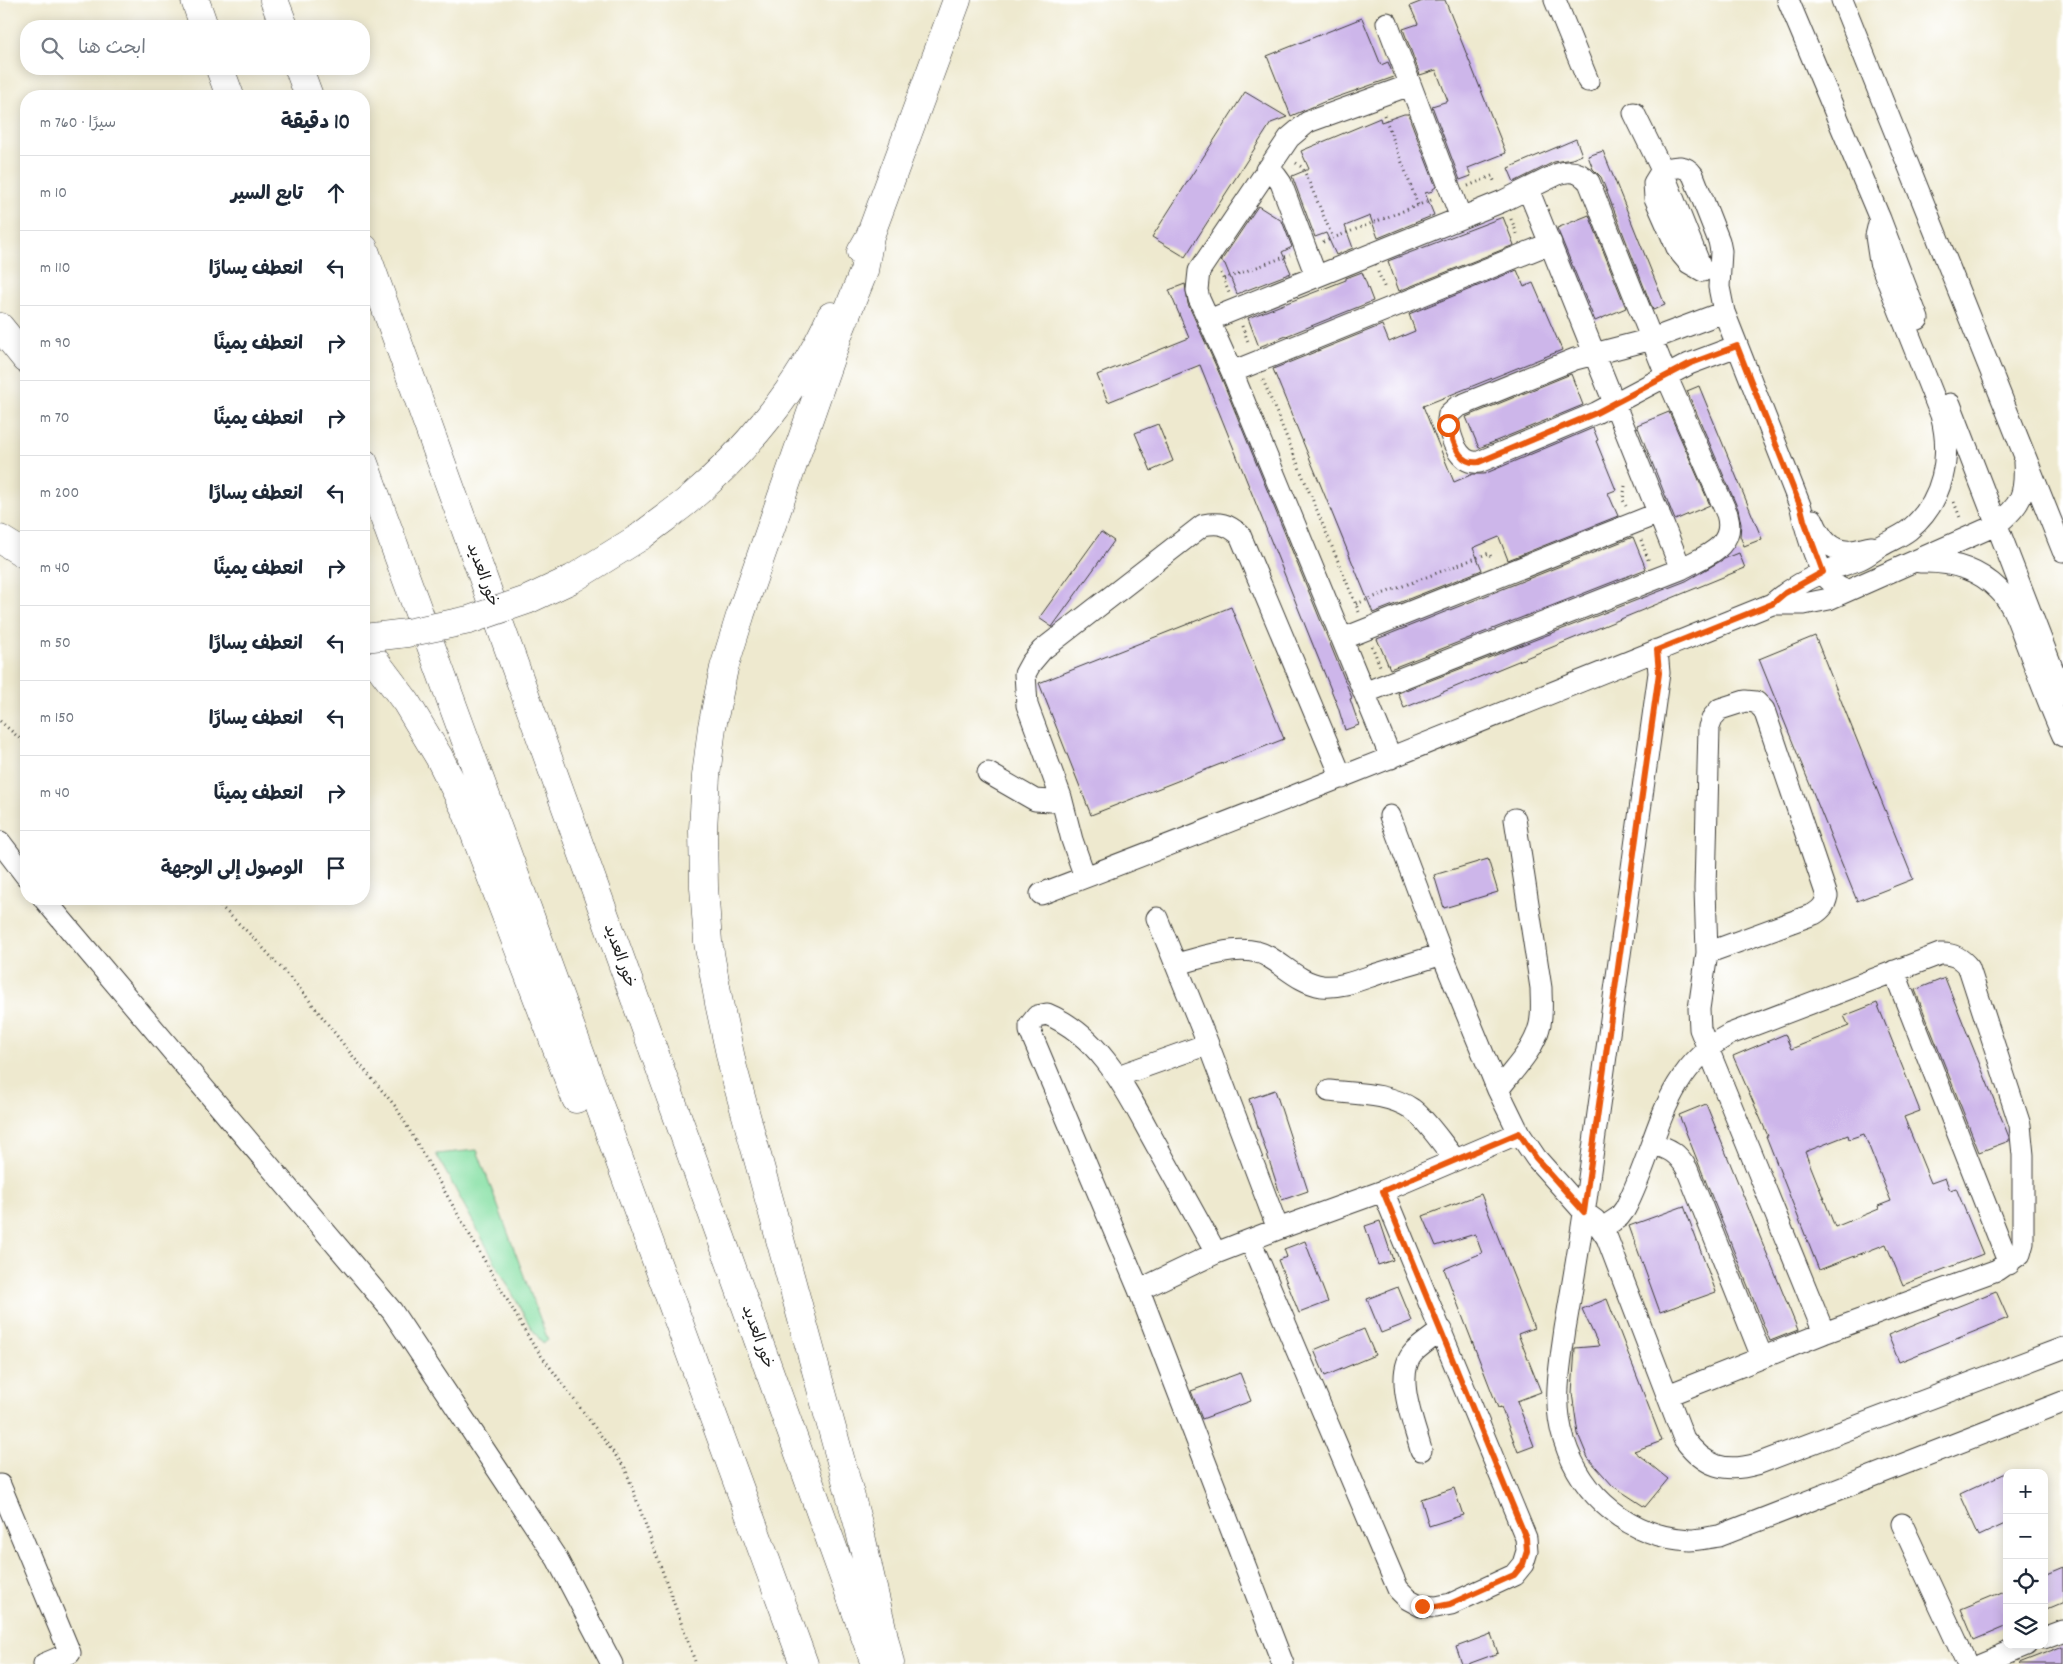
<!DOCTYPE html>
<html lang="ar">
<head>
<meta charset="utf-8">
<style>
  :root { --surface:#fff; --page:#f2f2f3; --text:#1f2937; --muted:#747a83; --line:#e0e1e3 }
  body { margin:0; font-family:Dekko,"Playpen Sans Arabic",sans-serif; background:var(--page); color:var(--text); direction:rtl }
  .controls { position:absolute; right:15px; bottom:15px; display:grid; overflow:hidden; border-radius:10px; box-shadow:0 2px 12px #0003 }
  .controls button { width:45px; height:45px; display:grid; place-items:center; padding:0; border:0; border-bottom:1px solid var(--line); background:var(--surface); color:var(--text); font:25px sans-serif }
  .stop { position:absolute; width:15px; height:15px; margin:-11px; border:4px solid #ea580c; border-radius:50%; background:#fff }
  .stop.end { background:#ea580c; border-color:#fff; box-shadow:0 1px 5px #0008 }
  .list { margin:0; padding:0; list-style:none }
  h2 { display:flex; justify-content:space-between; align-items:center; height:65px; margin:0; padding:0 20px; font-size:21px }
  h2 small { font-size:16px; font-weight:400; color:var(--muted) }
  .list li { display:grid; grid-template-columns:32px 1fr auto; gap:15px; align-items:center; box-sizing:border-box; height:75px; padding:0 20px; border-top:1px solid var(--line) }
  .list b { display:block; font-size:19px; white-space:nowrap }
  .list em { font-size:16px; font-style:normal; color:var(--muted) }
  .icon { flex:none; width:28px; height:28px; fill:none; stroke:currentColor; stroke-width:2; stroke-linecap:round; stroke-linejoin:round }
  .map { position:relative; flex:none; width:2063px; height:1664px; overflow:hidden; direction:ltr }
  .search { position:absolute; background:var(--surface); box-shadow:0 2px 12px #0003; left:20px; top:20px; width:350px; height:55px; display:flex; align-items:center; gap:12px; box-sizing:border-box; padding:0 18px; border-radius:20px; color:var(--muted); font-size:19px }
  .panel { position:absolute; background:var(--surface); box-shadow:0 2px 12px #0003; left:20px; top:90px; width:350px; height:815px; border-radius:20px; direction:rtl }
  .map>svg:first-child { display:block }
  .green { fill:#87e0a5; stroke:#527e60 }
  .building { fill:#cdb6ea; fill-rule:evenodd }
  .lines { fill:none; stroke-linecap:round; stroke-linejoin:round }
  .minor-casing { stroke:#3c3b37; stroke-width:23 }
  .highway-casing { stroke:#3c3b37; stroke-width:29 }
  .path { stroke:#3c3b37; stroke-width:3; stroke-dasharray:1 4; stroke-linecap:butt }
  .minor { stroke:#fff; stroke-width:21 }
  .highway { stroke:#fff; stroke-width:28 }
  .highway-bridge-casing { stroke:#3c3b37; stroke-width:29; stroke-linecap:butt }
  .highway-bridge { stroke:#fff; stroke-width:28 }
  .route { stroke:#ea580c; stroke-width:6 }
  .labels { text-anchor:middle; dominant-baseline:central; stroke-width:4; stroke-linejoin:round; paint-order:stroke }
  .street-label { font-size:16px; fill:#1c1c1c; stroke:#fff }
</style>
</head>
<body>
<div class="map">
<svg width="2063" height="1664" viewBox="0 0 2063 1664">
  <rect width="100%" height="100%" fill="#fff"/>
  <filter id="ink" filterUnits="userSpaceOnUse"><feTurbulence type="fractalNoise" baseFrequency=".02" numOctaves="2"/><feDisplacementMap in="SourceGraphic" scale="10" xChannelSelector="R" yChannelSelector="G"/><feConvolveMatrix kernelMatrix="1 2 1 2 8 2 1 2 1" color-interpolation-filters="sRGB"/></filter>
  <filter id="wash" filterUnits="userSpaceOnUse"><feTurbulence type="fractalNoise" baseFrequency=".0096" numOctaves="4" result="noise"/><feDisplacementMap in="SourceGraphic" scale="20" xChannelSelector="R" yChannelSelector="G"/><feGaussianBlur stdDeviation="1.12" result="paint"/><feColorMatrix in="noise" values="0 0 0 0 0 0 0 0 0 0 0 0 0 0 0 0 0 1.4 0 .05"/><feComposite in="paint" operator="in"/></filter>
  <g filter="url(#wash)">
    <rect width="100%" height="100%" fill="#eee9cf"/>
    <path class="green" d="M477 1150 548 1340 543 1344 530 1326 436 1154Z"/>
    <g id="blocks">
      <path class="building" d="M1425 0H1445L1506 153 1468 168 1471 176 1460 180 1432 106 1448 101 1436 70 1420 75 1403 29 1418 24 1410 6Z
        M1362 18 1381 65 1388 62 1394 77 1326 101 1291 116 1267 56Z
        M1245 92 1287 117 1271 123 1185 257 1152 237Z
        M1404 114H1408L1436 187 1433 189V191L1425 193 1434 215 1378 238 1370 216 1345 226 1353 248 1336 255 1326 233 1315 237 1292 176 1309 169 1301 151 1380 118 1381 122Z
        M1576 139 1582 155 1572 159 1554 162 1514 182 1508 168Z
        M1603 151 1665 305 1653 310 1601 177 1593 169 1588 156Z
        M1258 206 1282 221 1292 247 1282 252 1291 273 1237 294 1225 264 1221 261Z
        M1589 215 1626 308 1595 321 1557 228Z
        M1503 217 1514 245 1399 291 1388 261Z
        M1517 270 1524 287 1533 283 1562 350 1423 406 1435 436 1454 482 1473 474H1484L1593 428 1598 440 1596 441 1616 490 1608 493 1618 516 1508 560 1499 537 1473 548 1482 570 1373 613 1273 369 1382 325 1389 342 1415 331 1409 314Z
        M1362 272 1373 301 1259 347 1248 318 1346 280V278Z
        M1185 284 1188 304 1221 377 1313 602 1352 698 1350 699 1359 725 1345 730 1338 707 1200 365 1108 402 1097 375 1189 338 1169 290Z
        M1571 374 1583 405 1479 448 1466 417Z
        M1699 386 1762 539 1744 546 1740 536 1741 524 1738 509 1687 391Z
        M1669 412 1710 505 1675 520 1637 425Z
        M1158 424 1173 461 1151 471 1135 433Z
        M1101 532 1114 541 1052 627 1039 618Z
        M1633 537 1646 569 1390 669 1377 639Z
        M1739 553 1745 568 1404 708 1398 693 1686 581 1724 559Z
        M1231 607 1284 739 1091 815 1039 683Z
        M1815 636 1913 879 1857 901 1759 659Z
        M1488 859 1498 892 1444 908 1434 875Z
        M1945 978 2009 1137V1141L1979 1152 1915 990Z
        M1877 1003 1920 1111 1904 1117 1931 1183 1945 1178 1950 1190 1956 1188 1983 1254 1903 1285 1886 1244 1819 1270 1766 1136H1768L1733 1056 1785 1034 1791 1049 1849 1026 1844 1016ZM1864 1134 1891 1201 1878 1206 1879 1209 1835 1227 1805 1152 1848 1135 1849 1139Z
        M1275 1090 1308 1191 1282 1200 1249 1099Z
        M1706 1104 1798 1330 1770 1341 1679 1115Z
        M1481 1194 1534 1328 1518 1334 1541 1392 1517 1401 1534 1446 1518 1452 1501 1407 1498 1408 1444 1269 1482 1253 1475 1234 1436 1246 1423 1216Z
        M1684 1206 1716 1292 1660 1312 1629 1226Z
        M1380 1221 1393 1260 1378 1265 1365 1226Z
        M1305 1241 1328 1302 1299 1313 1278 1260 1287 1257 1284 1249Z
        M1398 1287 1412 1321 1381 1333 1367 1299Z
        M1996 1291 2008 1318 1899 1362 1888 1335Z
        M1607 1299 1662 1441 1634 1451 1668 1479 1645 1507 1613 1486 1588 1458 1578 1434 1572 1393 1575 1348 1599 1346 1582 1309Z
        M1364 1329 1375 1355 1325 1376 1314 1350Z
        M1240 1373 1251 1401 1202 1419 1191 1391Z
        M2007 1472V1523L1979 1536 1960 1494Z
        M1454 1488 1463 1515 1429 1526 1421 1499Z
        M2063 1567V1603L2044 1611V1575Z
        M2007 1590V1626L1974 1640 1961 1609Z
        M1491 1634 1498 1653 1468 1664H1462L1456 1647Z
        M2063 1646V1664H2020L2019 1663Z"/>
    </g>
  </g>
  <g filter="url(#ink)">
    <use href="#blocks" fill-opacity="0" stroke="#3c3b37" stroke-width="1"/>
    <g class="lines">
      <defs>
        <path id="minor" d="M1555 0 1588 81
          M1788 0 1880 219 1918 319
          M1842 0 2063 551
          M1387 23 1461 218
          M1634 113 1662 170 1702 270
          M1266 170 1276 176 1281 183 1316 276
          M1528 189 1681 569
          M1703 271 1689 263 1678 250 1655 198 1654 183 1662 170C1674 167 1685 163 1693 175L1719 241 1721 251 1719 287 1724 312 1801 508C1804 524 1815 561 1824 574 1830 583 1837 586 1846 591
          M1724 312 1652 339 1575 359 1457 407 1449 414 1448 420C1450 437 1458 465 1479 462L1596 413 1689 364 1737 346
          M1209 320 1503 201 1558 174C1571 169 1580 172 1589 182L1666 375 1727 514C1737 547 1704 556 1681 569L1364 693
          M1232 372 1551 243
          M1950 404 2063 696
          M1813 520C1820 537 1830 553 1852 551 1859 550 1865 548 1872 547
          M1920 562C1948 561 1977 568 1998 589 2013 603 2019 624 2026 643 2038 674 2049 705 2063 736
          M1772 604H1804L1829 599 1996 525C2021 505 2026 495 2024 462
          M1342 639 1659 513
          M1657 650 1659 673C1634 851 1610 1029 1585 1207 1579 1248 1572 1288 1565 1329 1560 1366 1552 1403 1564 1440 1582 1497 1630 1537 1690 1540 1699 1540 1710 1537 1719 1536L2063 1402
          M1391 758 1232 372 1199 299 1197 290 1199 271 1289 138 1308 122 1410 85
          M988 773 1035 800 1051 801 1061 797
          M1390 816 1442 954 1498 1090 1519 1133 1536 1158 1584 1212 1595 1220 1607 1238 1684 1439C1705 1467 1725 1473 1757 1464L2063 1348
          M0 842 26 876
          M1085 877 1072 840 1061 797 1027 705 1025 674 1031 663 1042 650 1203 525C1219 522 1228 524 1240 535L1342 778
          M1041 894C1286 801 1529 702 1772 604 1787 591 1805 580 1824 572 1836 567 1848 564 1860 559 1867 556 1873 551 1879 547 1889 541 1900 537 1909 530 1944 501 1952 456 1941 415L1880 262 1876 236 1880 219
          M44 899 392 1311 557 1559 612 1664
          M1157 918 1208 1044 1278 1229
          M1707 953 1814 914C1822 909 1825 905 1827 896L1764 710 1756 702 1745 701 1720 709 1713 717 1709 727 1705 889 1707 953 1699 1009 1700 1029 1824 1333
          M1176 964C1203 958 1242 941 1269 957 1286 967 1301 983 1322 986 1341 988 1359 980 1377 974 1399 967 1421 961 1442 954
          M1894 971 2009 1264
          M1118 1076 1208 1044
          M1498 1090C1512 1071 1533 1051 1539 1028 1543 1016 1541 1001 1541 988L1515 819
          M1329 1091C1355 1094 1389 1093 1412 1109 1427 1120 1442 1144 1455 1159
          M1652 1144C1669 1148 1678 1153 1687 1169L1762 1357
          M1601 1229 1619 1217 1625 1209C1659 1144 1660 1072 1730 1034L1940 954C1953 953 1961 958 1969 968L2020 1125 2023 1155V1243L2020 1254 1997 1270 1824 1333 1668 1395
          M1250 1240 1398 1589 1408 1599 1421 1606 1436 1607 1451 1604 1514 1575 1523 1564 1527 1551 1526 1538 1383 1191
          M1216 1253C1197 1219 1178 1184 1159 1150 1130 1099 1105 1038 1047 1014L1037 1016 1030 1025V1031L1139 1290 1283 1664
          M1139 1290 1216 1253 1278 1229 1383 1191 1519 1133
          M1421 1450C1414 1424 1393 1374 1414 1352 1422 1344 1433 1337 1442 1330
          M0 1485 70 1653 44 1664
          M1902 1524 1967 1664
          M2044 1638 2063 1631
          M1980 1664 2026 1645"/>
        <path id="highway" d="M195 0 204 26
          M274 0 284 26
          M220 69 230 96
          M299 69 309 96
          M870 236 864 271 840 330 741 613 724 668 712 727 706 776 703 830 704 887 708 942 719 1003 733 1068 859 1527 890 1663
          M364 248 875 1664
          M861 252 870 236 957 0
          M0 327 26 359
          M364 463 804 1664
          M640 537C655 525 671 514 686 502 744 454 801 385 831 316
          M0 539 26 555
          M364 646 406 702 439 757 466 811 576 1099"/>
      </defs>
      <use href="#minor" class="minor-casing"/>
      <use href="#highway" class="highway-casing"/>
      <path class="path" d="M1384 115 1418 205
        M1296 163 1303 168 1333 238
        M1468 186 1492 176 1495 183
        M1511 219 1518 236
        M1323 242 1434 199
        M1378 272 1385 289
        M1221 273 1229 293
        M1224 279 1290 255
        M1242 326 1249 344
        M1263 380 1359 612
        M1625 486 1623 500 1626 506
        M1954 502 1961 520
        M1641 540 1649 562
        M1356 604 1489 553 1492 559
        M1372 646 1380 666
        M0 721 26 744
        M213 899 255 939 302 991 351 1054 396 1107 532 1343 625 1468 696 1664"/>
      <use href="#minor" class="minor"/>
      <use href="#highway" class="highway"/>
      <defs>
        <path id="highway-bridge" d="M364 638 407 633 469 620 527 600 572 579 640 537"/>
      </defs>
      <use href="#highway-bridge" class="highway-bridge-casing"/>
      <use href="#highway-bridge" class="highway-bridge"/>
    </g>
  </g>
  <g class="lines" filter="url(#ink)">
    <path class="route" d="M1422 1606 1436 1607 1450 1604 1514 1575 1523 1564 1527 1551 1526 1538 1383 1191 1519 1133 1536 1158 1584 1212 1659 673 1657 650 1772 604 1785 593 1823 572 1804 520 1801 508 1737 346 1689 364 1596 413 1479 462C1457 465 1454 441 1448 425"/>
  </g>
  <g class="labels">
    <g class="street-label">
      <text transform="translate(482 575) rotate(70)">خور العديد</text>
      <text transform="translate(619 956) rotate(70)">خور العديد</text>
      <text transform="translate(757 1337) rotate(70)">خور العديد</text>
    </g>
  </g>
</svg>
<div class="controls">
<button>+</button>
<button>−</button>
<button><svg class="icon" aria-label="locate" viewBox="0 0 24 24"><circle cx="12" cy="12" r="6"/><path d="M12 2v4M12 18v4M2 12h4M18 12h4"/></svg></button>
<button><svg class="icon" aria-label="layers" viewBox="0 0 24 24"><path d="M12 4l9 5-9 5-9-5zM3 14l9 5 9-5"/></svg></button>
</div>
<div class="stop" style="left:1448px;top:425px"></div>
<div class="stop end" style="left:1422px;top:1606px"></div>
<div class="search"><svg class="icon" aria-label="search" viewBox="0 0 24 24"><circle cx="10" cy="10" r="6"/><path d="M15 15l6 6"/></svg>ابحث هنا</div>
<section class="panel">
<h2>10 دقيقة<small>سيرًا · 760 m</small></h2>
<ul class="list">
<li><svg class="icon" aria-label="ahead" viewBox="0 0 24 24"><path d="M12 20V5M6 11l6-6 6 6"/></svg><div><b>تابع السير</b></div><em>10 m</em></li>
<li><svg class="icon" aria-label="left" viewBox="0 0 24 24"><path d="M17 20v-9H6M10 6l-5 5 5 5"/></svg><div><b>انعطف يسارًا</b></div><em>110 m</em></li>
<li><svg class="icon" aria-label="right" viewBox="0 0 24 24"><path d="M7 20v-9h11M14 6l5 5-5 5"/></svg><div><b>انعطف يمينًا</b></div><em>90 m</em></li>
<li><svg class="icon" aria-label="right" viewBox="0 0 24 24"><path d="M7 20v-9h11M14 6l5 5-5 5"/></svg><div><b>انعطف يمينًا</b></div><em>70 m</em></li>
<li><svg class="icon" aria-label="left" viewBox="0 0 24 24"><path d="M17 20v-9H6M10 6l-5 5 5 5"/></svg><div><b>انعطف يسارًا</b></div><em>200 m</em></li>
<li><svg class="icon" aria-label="right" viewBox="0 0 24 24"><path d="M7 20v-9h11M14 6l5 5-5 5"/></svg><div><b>انعطف يمينًا</b></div><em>40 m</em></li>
<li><svg class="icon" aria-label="left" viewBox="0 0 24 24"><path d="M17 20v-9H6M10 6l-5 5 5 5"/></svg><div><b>انعطف يسارًا</b></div><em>50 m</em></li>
<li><svg class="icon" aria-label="left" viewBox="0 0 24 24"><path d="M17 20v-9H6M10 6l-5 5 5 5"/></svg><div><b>انعطف يسارًا</b></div><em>150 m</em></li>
<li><svg class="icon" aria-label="right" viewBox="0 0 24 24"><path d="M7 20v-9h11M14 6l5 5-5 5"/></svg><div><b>انعطف يمينًا</b></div><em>40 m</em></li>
<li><svg class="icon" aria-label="arrive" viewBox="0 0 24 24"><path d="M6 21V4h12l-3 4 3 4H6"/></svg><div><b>الوصول إلى الوجهة</b></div></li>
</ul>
</section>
</div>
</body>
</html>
